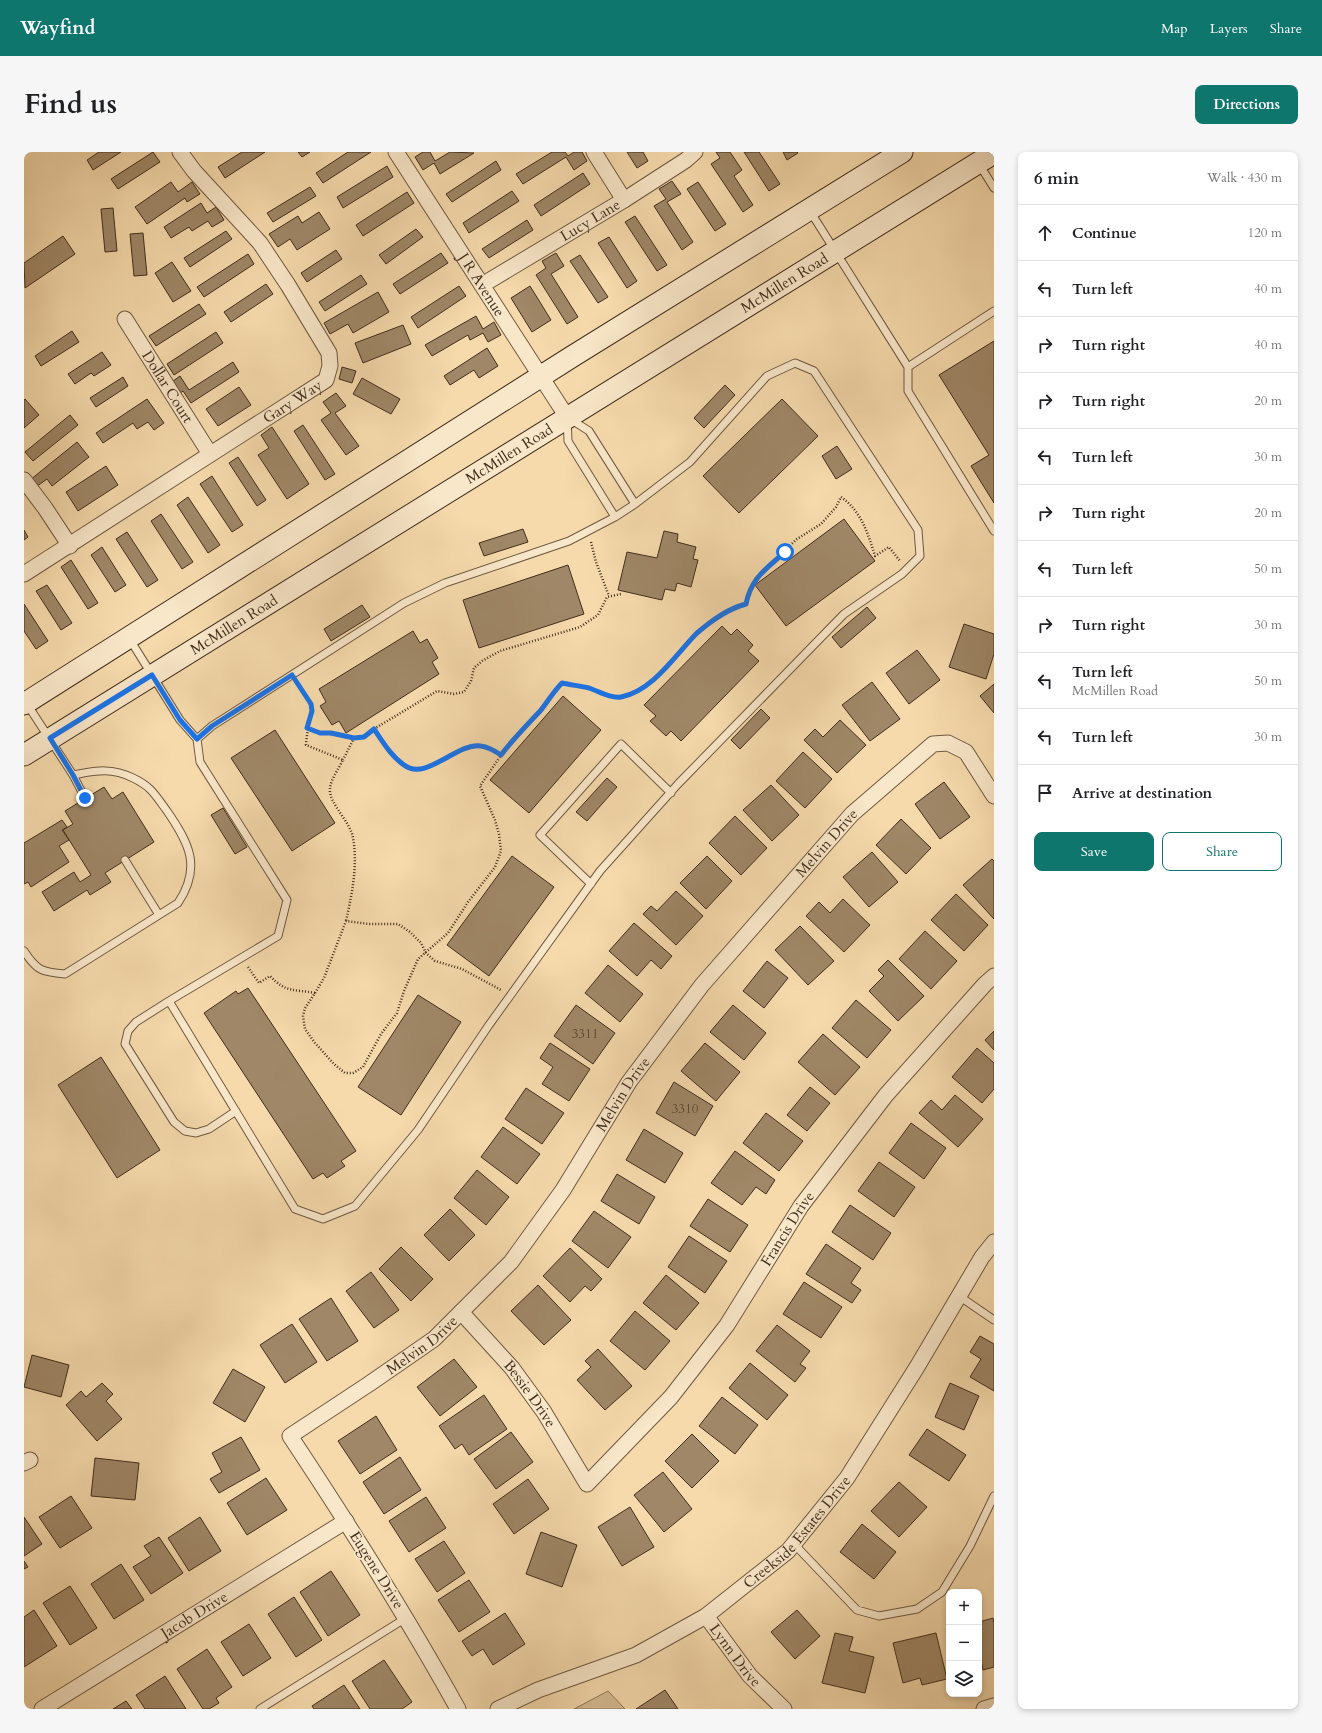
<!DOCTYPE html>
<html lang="en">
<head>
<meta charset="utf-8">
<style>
  :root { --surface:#fff; --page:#f6f6f6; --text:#202124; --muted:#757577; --line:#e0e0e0; --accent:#0f766e }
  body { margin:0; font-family:Cardo,serif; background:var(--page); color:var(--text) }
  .controls { position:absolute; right:12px; bottom:12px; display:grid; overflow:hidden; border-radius:8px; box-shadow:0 2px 6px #0003 }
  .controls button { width:36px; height:36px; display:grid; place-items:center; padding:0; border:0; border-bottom:1px solid var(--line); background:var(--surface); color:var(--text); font:20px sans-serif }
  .stop { position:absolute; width:12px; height:12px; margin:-9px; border:3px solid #1a73e8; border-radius:50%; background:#fff }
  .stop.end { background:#1a73e8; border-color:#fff; box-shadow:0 1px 4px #0008 }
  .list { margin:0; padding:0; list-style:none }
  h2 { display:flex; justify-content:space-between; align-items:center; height:52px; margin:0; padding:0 16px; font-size:17px }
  h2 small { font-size:13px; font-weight:400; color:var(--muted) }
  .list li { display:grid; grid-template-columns:26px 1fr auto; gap:12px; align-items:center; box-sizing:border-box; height:56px; padding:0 16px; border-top:1px solid var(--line) }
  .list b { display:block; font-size:15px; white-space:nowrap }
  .list p { margin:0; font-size:13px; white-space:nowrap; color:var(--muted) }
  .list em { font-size:13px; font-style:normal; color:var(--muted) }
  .actions { display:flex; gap:8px; padding:12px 16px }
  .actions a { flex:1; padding:9px 0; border:1px solid var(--accent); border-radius:8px; text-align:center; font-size:14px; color:var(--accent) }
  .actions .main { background:var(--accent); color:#fff }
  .icon { flex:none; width:22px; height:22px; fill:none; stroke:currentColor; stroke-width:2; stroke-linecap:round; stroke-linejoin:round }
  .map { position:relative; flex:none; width:970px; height:1557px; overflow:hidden; border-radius:8px }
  header { display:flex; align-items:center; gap:24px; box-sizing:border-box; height:56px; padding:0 20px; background:var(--accent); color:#fff }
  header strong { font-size:19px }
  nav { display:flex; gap:22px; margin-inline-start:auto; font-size:14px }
  .intro { display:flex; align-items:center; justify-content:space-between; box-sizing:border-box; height:96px; padding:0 24px }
  h1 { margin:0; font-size:28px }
  .button { padding:10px 18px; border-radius:8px; background:var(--accent); color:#fff; font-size:14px; font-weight:700 }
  main { display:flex; gap:24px; padding:0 24px }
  aside { flex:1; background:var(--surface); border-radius:8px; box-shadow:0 2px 6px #0003 }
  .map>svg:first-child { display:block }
  .green { fill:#d7bd94; stroke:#8c7658 }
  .building { fill:#9f8767; stroke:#412e1d }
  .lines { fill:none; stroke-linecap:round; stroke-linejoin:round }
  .lane-casing { stroke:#6e5941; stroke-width:9 }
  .street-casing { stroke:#6e5941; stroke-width:17 }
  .secondary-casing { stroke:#412e1d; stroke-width:23 }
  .path { stroke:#412e1d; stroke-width:2.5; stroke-dasharray:1 2; stroke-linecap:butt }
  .lane { stroke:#f9e7c9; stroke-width:7 }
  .street { stroke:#f9e7c9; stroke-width:15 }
  .secondary { stroke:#f9e7c9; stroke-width:21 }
  .route { stroke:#1a73e8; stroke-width:5 }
  .labels { text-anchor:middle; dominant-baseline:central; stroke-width:3.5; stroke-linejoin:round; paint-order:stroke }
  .number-label { font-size:13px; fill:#584430 }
  .street-label { font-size:15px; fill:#412e1d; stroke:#f9e7c9 }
</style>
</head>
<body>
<header>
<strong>Wayfind</strong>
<nav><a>Map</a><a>Layers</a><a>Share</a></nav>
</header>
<div class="intro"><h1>Find us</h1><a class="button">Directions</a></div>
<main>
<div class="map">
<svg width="970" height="1557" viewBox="0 0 970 1557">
  <rect width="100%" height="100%" fill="#f6daac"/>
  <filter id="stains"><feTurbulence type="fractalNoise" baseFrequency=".005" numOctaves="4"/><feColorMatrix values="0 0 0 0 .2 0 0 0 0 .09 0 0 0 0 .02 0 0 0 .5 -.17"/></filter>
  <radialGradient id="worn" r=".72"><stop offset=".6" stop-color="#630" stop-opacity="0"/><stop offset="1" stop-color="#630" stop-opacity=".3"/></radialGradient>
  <path class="green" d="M584 1539 601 1557H550Z"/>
  <path class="building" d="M75 0H97L69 18 63 8Z
    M129 0 136 10 94 37 87 27Z
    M218 0H241L201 26 194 15Z
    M274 0H286L278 5Z
    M324 0H347L299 31 292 21Z
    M399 0H406L411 9 426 0 450 1 416 22 410 11 399 18 391 5Z
    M528 0H541L544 4 550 0H558L563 9 550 18 542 5 499 32 492 22Z
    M603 0H619L624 9 613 16Z
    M692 0H706L718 18 710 24 729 53 719 60 687 12 696 6Z
    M720 0H735L756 32 745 39Z
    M759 0H773L774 1 763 8Z
    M472 9 477 18 428 50 422 42Z
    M363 14 369 25 319 56 313 45Z
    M559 21 566 32 517 64 510 53Z
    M648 29 657 42 643 50 669 90 658 98 630 54 642 47 635 37Z
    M147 30 154 40 168 30 176 42 163 50 161 46 123 72 111 55Z
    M674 30 702 72 691 79 663 37Z
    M286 35 292 44 249 70 243 61Z
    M488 39 495 49 445 81 439 71Z
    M383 40 390 51 339 84 332 73Z
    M177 51 183 61 192 55 200 68 188 75 184 69 168 79 165 75 147 86 140 75Z
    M89 56 93 99 81 100 77 57Z
    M295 60 306 77 273 98 266 87 254 95 245 82 274 64 278 71Z
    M611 64 643 113 633 119 601 70Z
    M503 68 509 78 465 106 458 97Z
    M392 77 399 85 362 112 355 103Z
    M202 79 208 87 166 115 160 106Z
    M119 81 123 123 110 124 106 82Z
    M39 84 51 102 1 136 0 111Z
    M585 85 613 129 603 136 574 91Z
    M312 98 318 107 283 130 277 121Z
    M417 101 424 111 376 142 369 132Z
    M532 101 540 114 527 122 554 165 543 172 512 123 522 116 518 109Z
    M224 102 230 112 180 145 173 135Z
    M556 103 584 145 574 151 546 109Z
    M148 110 167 139 149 150 131 121Z
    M337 123 343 132 301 159 295 150Z
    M242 132 249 142 207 170 200 160Z
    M435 134 442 144 394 176 387 165Z
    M506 134 527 168 508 180 487 146Z
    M354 140 365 160 329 181 324 172 306 182 300 171Z
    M175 152 182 162 132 194 125 184Z
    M452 164 459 177 470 170 477 183 464 190 459 181 446 188 444 183 408 204 401 193Z
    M379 173 387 192 339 211 331 191Z
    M48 179 55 190 17 214 11 204Z
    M192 180 199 191 150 223 143 212Z
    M970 189V351L947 314 965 303 915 223Z
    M463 196 474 214 455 226 450 218 426 233 420 224Z
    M78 200 87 213 70 224 67 221 51 232 44 222Z
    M209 210 215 220 167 251 159 239 152 244 145 232 156 224 165 238Z
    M318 215 332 219 328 231 315 227Z
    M99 225 104 234 72 255 66 246Z
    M338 226 376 247 367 262 329 242Z
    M701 233 711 243 680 276 670 266Z
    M215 235 227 253 194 274 182 257Z
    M312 241 322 254 311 261 335 294 322 303 297 268 307 261 299 250Z
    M1 247 15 263 0 276V248Z
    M123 247 140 271 130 278 124 270 113 277 109 271 79 291 72 281Z
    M758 247 794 284 715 361 679 324Z
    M46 263 54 273 9 309 1 300Z
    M279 273 311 322 301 328 270 279Z
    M248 275 285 332 263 347 234 303 245 296 237 283Z
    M53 290 65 305 28 334 23 327 12 335 6 328Z
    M813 294 828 317 812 327 798 304Z
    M214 305 242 348 233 354 205 311Z
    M82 314 94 333 54 359 42 340Z
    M188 324 219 373 208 380 176 332Z
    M164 345 196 393 184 401 153 353Z
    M137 362 169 410 158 417 127 369Z
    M820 367 851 409 762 474 731 433Z
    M499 377 504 390 460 404 455 391Z
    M0 378 4 385 0 388Z
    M640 379 654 382 653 390 672 395 669 407 674 408 667 435 653 431 651 439 641 437 638 448 594 438 603 400 633 406Z
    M103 380 134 428 123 435 92 387Z
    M78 395 102 433 91 440 67 403Z
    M47 408 74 451 64 457 37 415Z
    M544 413 560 462 455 496 439 448Z
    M23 433 48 471 37 478 12 439Z
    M0 452 24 489 12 497 0 479Z
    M338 453 346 465 307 489 300 477Z
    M843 455 852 466 817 496 808 485Z
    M940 472 970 482V502L962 527 925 515Z
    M698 474 707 483 713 477 729 493 724 499 735 509 657 589 647 579 642 584 626 569 632 564 620 553Z
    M389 479 396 491 403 487 414 506 408 510 415 522 322 581 315 569 308 573 296 554 302 550 295 537Z
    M893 498 916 528 885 552 862 521Z
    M848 530 876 567 846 589 818 553Z
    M970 532V561L956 544Z
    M539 544 577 578 505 661 466 628Z
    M737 557 746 566 716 597 707 588Z
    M816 568 842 593 813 621 780 588 791 577 799 585Z
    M251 578 311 671 268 699 207 606Z
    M779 600 808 627 781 656 752 629Z
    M583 626 593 635 563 669 552 660Z
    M920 630 946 665 916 687 891 652Z
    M747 633 775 663 748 689 719 658Z
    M80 635 88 647 99 640 130 690 81 721 87 730 66 743 63 738 30 759 18 740 50 720 56 730 67 723 39 678 49 672 41 659Z
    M199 656 223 695 211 702 187 663Z
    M711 664 743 696 717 723 685 691Z
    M877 667 907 696 882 722 852 693Z
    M38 668 43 675 38 678 45 688 35 694 45 710 7 735 4 730 0 732V691Z
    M848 700 874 730 845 755 819 725Z
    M488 704 530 735 465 824 423 793Z
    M683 704 708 729 682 757 656 731Z
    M968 707 970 709V767L939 733Z
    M652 739 679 764 652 793 619 762 627 754 633 759Z
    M932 742 964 773 940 799 907 768Z
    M819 747 846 773 820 800 782 764 795 750 806 761Z
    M610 771 648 804 637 817 627 808 613 824 585 799Z
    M776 774 810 809 784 833 751 798Z
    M901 779 933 809 907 837 875 807Z
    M864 808 900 844 874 869 845 839 860 824 854 818Z
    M743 809 764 826 740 856 719 839Z
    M584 813 619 842 596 870 561 841Z
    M224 836 332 999 317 1009 321 1014 303 1026 299 1021 289 1027 180 861 212 839 214 842Z
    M394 843 437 870 377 963 334 935Z
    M832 848 867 878 843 906 808 876Z
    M552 853 591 881 569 912 530 884Z
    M709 853 742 881 720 908 686 880Z
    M970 879V898L961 888Z
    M799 882 836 915 811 943 774 910Z
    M526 891 566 917 545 949 518 932 529 915 516 906Z
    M681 891 716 920 692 949 657 919Z
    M953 896 970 911V937L958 951 928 925Z
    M77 905 136 998 93 1026 34 933Z
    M650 930 689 954 671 984 632 961Z
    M786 935 806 951 783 979 763 963Z
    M502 936 540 961 518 992 481 967Z
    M931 943 959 967 934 995 895 961 907 948 918 958Z
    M742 961 779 989 755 1019 719 991Z
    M887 971 922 996 900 1027 865 1001Z
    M479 975 516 1002 493 1032 457 1005Z
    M620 977 659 1001 641 1031 602 1008Z
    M711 999 751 1028 742 1042 732 1035 718 1053 687 1031Z
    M855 1010 891 1035 870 1065 834 1039Z
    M453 1018 485 1045 462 1073 430 1046Z
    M593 1022 631 1045 615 1072 577 1049Z
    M684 1047 724 1073 706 1100 666 1074Z
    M826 1053 867 1081 849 1108 808 1080Z
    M426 1057 451 1083 425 1109 400 1083Z
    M570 1059 607 1085 584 1116 548 1089Z
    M665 1084 703 1109 681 1141 644 1115Z
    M802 1092 837 1116 827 1131 837 1138 828 1151 782 1122Z
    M377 1095 409 1127 387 1149 355 1117Z
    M546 1096 578 1127 567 1139 561 1134 546 1150 519 1124Z
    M347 1120 375 1158 350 1176 322 1139Z
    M642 1123 675 1151 652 1178 619 1151Z
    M780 1130 818 1155 797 1186 759 1162Z
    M514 1133 547 1168 520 1193 487 1159Z
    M307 1146 334 1189 303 1209 275 1167Z
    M611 1159 646 1189 621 1218 586 1189Z
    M268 1172 293 1210 261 1231 236 1193Z
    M753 1173 786 1199 776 1212 782 1216 771 1230 732 1199Z
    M956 1184 970 1192V1239L946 1225 957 1207 946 1200Z
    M574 1197 608 1234 581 1258 553 1228 567 1215 561 1209Z
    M8 1203 45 1213 37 1245 0 1235Z
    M430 1207 453 1235 416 1264 393 1235Z
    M726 1211 764 1243 743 1268 705 1236Z
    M209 1217 241 1235 221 1270 189 1251Z
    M78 1231 89 1242 82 1249 98 1267 73 1289 42 1253 57 1239 62 1245Z
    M926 1231 955 1244 940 1278 911 1265Z
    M460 1243 483 1277 445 1303 438 1292 431 1297 415 1274Z
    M698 1245 734 1273 711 1302 675 1274Z
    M352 1264 373 1298 336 1322 314 1289Z
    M903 1277 942 1303 925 1329 885 1303Z
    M487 1280 509 1310 472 1337 450 1307Z
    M668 1282 695 1309 668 1336 641 1309Z
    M217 1285 236 1318 195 1341 186 1327 198 1320 188 1301Z
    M376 1305 397 1338 360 1362 339 1330Z
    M71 1306 115 1311 111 1348 67 1344Z
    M639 1320 668 1357 640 1380 610 1343Z
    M242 1326 263 1358 223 1383 203 1351Z
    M504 1327 525 1357 490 1382 469 1352Z
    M875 1330 903 1355 875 1385 847 1359Z
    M47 1344 68 1376 36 1396 15 1365Z
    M402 1345 422 1376 385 1400 365 1369Z
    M606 1355 630 1395 598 1414 574 1375Z
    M0 1365 18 1392 0 1404Z
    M176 1365 197 1399 165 1419 144 1386Z
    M838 1372 872 1400 850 1427 816 1400Z
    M517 1380 553 1393 538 1435 502 1422Z
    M135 1385 159 1421 127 1442 109 1415 127 1404 120 1394Z
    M420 1389 441 1421 413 1440 391 1407Z
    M0 1409 4 1415 0 1417Z
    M97 1412 120 1448 90 1467 67 1432Z
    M307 1419 336 1463 304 1484 276 1440Z
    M445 1428 466 1460 435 1480 414 1448Z
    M46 1434 73 1476 46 1493 19 1451Z
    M270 1445 298 1488 272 1505 244 1462Z
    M10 1458 33 1494 0 1515V1465Z
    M773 1458 796 1484 771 1507 747 1480Z
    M481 1461 501 1492 469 1513 459 1497 448 1504 438 1489Z
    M969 1466 970 1472V1515L959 1518 958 1512 955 1513V1470Z
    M225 1472 247 1506 219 1524 197 1490Z
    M811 1481 829 1485 825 1499 850 1505 841 1541 798 1531Z
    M912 1481 923 1527 898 1533 896 1526 879 1531 869 1491Z
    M183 1497 208 1535 192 1546 195 1551 185 1557H179L153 1517Z
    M360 1508 388 1550 378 1557H346L328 1529Z
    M141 1524 162 1557H121L112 1543Z
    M320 1533 336 1557H290L288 1554Z
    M641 1538 654 1557H612Z
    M102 1549 108 1557H89Z"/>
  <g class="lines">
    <defs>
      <path id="lane" d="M955 12 970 36
        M786 59 884 215V239L970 379
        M771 211 790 219 894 378 896 404 878 422 820 462 654 632 576 719 465 873 394 978 331 1054 299 1067 271 1057 145 849 254 784 263 748 176 610 173 587 188 574 380 451 421 431 545 389 591 365 611 352 666 310 743 224Z
        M884 215 970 159
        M591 365 544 289 543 265 565 279 611 352
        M105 486 156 568 173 587
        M49 623 61 646
        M101 708 135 763
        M567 732 516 683 597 592 647 641
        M0 799C13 819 18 820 41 822L154 751C178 715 165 691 143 659 131 643 128 635 109 626 87 615 71 619 49 623L3 552
        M145 849 112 870 104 879 101 892 150 970 161 979 172 981 185 977 212 959
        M935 1144 970 1168
        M770 1392 833 1458 855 1464 893 1457 918 1440 946 1394 970 1344
        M236 1557 382 1466"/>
      <g id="street">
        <path id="s1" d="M372 0 543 265"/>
        <path d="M570 0 600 48"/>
        <path id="s2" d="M458 133 600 48 662 8 671 0"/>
        <path id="s3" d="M101 167 186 302"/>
        <path d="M0 328 21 356 46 394"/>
        <path id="s4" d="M0 422 302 228 306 214 305 201 264 133 236 91 170 19 156 0"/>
        <path id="s5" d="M437 1160 488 1216 520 1260 563 1332 647 1245 703 1173 777 1054 862 943 961 832 970 824"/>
        <path d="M0 1311 6 1308"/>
        <path id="s6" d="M682 1464 726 1524 760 1557"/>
        <path id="s7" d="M18 1557 322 1369"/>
        <path id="s8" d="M434 1557C382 1463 325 1373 266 1284L345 1232 410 1187 487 1110 539 1038 605 930 678 833 828 662 909 592 924 591 942 600 970 644"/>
        <path id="s9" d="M474 1557 514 1538 612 1503 682 1464 764 1399 823 1326 893 1215 958 1105 970 1090"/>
        <path d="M960 1557 970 1554"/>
      </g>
      <g id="secondary">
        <path d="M0 552 549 204 878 0"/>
        <path id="s10" d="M0 603 970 1"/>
      </g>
    </defs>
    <use href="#lane" class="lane-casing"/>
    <use href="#street" class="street-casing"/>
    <use href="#secondary" class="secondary-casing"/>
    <path class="path" d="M567 390 572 410 585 444
      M274 533C278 539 284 545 286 552 289 558 282 583 282 593L319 608C315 616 307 627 306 636 304 651 327 670 329 686 334 713 328 742 322 769
      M283 576C298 582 314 583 330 586L319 608
      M350 577 413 539 430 542 440 540 447 529 450 516 458 509 476 499 556 475 574 463 583 445 597 442
      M330 586 340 585 350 577C359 590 367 604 379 613 402 630 433 590 457 594 465 595 471 599 477 603
      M224 815 235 831 246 824C262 841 270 837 291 841L281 856 279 864 281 877 291 891 310 912 321 921H329L339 915 357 882 373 861 380 839 394 807 424 781 444 750 471 715 477 699 475 682 471 668 456 634 486 590 518 557 531 538 538 531C547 533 557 534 565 536 574 539 588 547 597 545 630 539 652 502 673 481 688 468 703 457 723 452L725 440 731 427 773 387 797 372 812 355 817 345C837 359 844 381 851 404L865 395 876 409
      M291 841 300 826 322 769 345 772H374L386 780 397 791 402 801 411 809 438 817 477 838"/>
    <use href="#lane" class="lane"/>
    <use href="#street" class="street"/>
    <use href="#secondary" class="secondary"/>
  </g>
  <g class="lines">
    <path class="route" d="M61 646 49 623 26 586 128 523 156 568 173 587 188 574 268 523 287 552 288 559 283 576 296 581H307L330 586 340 585 350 577C359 590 367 604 380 613 402 630 433 590 457 594 465 595 471 599 477 603 489 587 503 573 517 558 524 549 530 539 538 531 547 533 557 534 565 536 574 539 588 547 597 545 629 539 652 502 673 481 688 468 703 457 722 452 727 426 742 417 761 400"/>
  </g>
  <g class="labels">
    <g class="number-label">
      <text x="561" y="882">3311</text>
      <text x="661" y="957">3310</text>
    </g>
    <g class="street-label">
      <text stroke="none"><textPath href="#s2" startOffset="126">Lucy Lane</textPath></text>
      <text stroke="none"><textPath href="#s10" startOffset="895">McMillen Road</textPath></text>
      <text stroke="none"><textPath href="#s1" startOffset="158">J R Avenue</textPath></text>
      <text stroke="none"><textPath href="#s3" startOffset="80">Dollar Court</textPath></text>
      <text stroke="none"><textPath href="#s4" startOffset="319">Gary Way</textPath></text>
      <text stroke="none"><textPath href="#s10" startOffset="571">McMillen Road</textPath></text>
      <text stroke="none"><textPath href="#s10" startOffset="247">McMillen Road</textPath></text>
      <text stroke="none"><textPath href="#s8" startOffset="1129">Melvin Drive</textPath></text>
      <text stroke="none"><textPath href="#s8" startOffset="805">Melvin Drive</textPath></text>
      <text stroke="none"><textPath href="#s5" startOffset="540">Francis Drive</textPath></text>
      <text stroke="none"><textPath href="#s8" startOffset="481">Melvin Drive</textPath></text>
      <text stroke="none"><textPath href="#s5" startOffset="107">Bessie Drive</textPath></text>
      <text stroke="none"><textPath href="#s9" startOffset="353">Creekside Estates Drive</textPath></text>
      <text transform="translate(353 1418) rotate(58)">Eugene Drive</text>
      <text stroke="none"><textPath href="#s7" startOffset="179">Jacob Drive</textPath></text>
      <text stroke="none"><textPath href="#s6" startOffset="49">Lynn Drive</textPath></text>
    </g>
  </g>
  <rect width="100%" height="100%" filter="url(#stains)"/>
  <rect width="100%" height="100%" fill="url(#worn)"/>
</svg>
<div class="controls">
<button>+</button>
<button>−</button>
<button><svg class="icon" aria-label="layers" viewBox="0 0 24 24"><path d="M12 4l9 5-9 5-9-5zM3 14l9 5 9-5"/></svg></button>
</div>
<div class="stop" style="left:761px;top:400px"></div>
<div class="stop end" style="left:61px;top:646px"></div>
</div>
<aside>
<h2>6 min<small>Walk · 430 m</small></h2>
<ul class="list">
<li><svg class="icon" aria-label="ahead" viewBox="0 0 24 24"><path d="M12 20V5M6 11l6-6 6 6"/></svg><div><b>Continue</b></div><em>120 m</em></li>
<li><svg class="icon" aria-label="left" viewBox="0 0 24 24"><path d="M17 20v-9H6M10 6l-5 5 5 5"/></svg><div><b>Turn left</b></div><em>40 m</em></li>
<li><svg class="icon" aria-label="right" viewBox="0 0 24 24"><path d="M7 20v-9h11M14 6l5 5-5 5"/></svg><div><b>Turn right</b></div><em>40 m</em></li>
<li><svg class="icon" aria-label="right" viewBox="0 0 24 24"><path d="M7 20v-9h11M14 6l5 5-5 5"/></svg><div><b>Turn right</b></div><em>20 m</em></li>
<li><svg class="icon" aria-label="left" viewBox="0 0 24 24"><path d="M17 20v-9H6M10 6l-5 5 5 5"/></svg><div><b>Turn left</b></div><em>30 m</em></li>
<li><svg class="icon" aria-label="right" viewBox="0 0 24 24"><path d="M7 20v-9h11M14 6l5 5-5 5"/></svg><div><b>Turn right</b></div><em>20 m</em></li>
<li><svg class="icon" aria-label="left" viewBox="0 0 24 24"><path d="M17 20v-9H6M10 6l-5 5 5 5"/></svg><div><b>Turn left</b></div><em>50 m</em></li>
<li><svg class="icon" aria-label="right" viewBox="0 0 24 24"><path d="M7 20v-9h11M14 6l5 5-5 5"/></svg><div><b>Turn right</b></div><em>30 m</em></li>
<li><svg class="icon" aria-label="left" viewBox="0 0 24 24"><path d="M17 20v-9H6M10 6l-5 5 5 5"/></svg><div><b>Turn left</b><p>McMillen Road</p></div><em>50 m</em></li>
<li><svg class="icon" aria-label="left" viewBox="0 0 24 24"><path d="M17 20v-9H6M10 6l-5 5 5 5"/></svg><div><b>Turn left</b></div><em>30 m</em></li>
<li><svg class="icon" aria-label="arrive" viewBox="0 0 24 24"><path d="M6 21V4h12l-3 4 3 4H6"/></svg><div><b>Arrive at destination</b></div></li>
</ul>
<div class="actions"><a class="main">Save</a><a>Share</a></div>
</aside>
</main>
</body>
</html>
